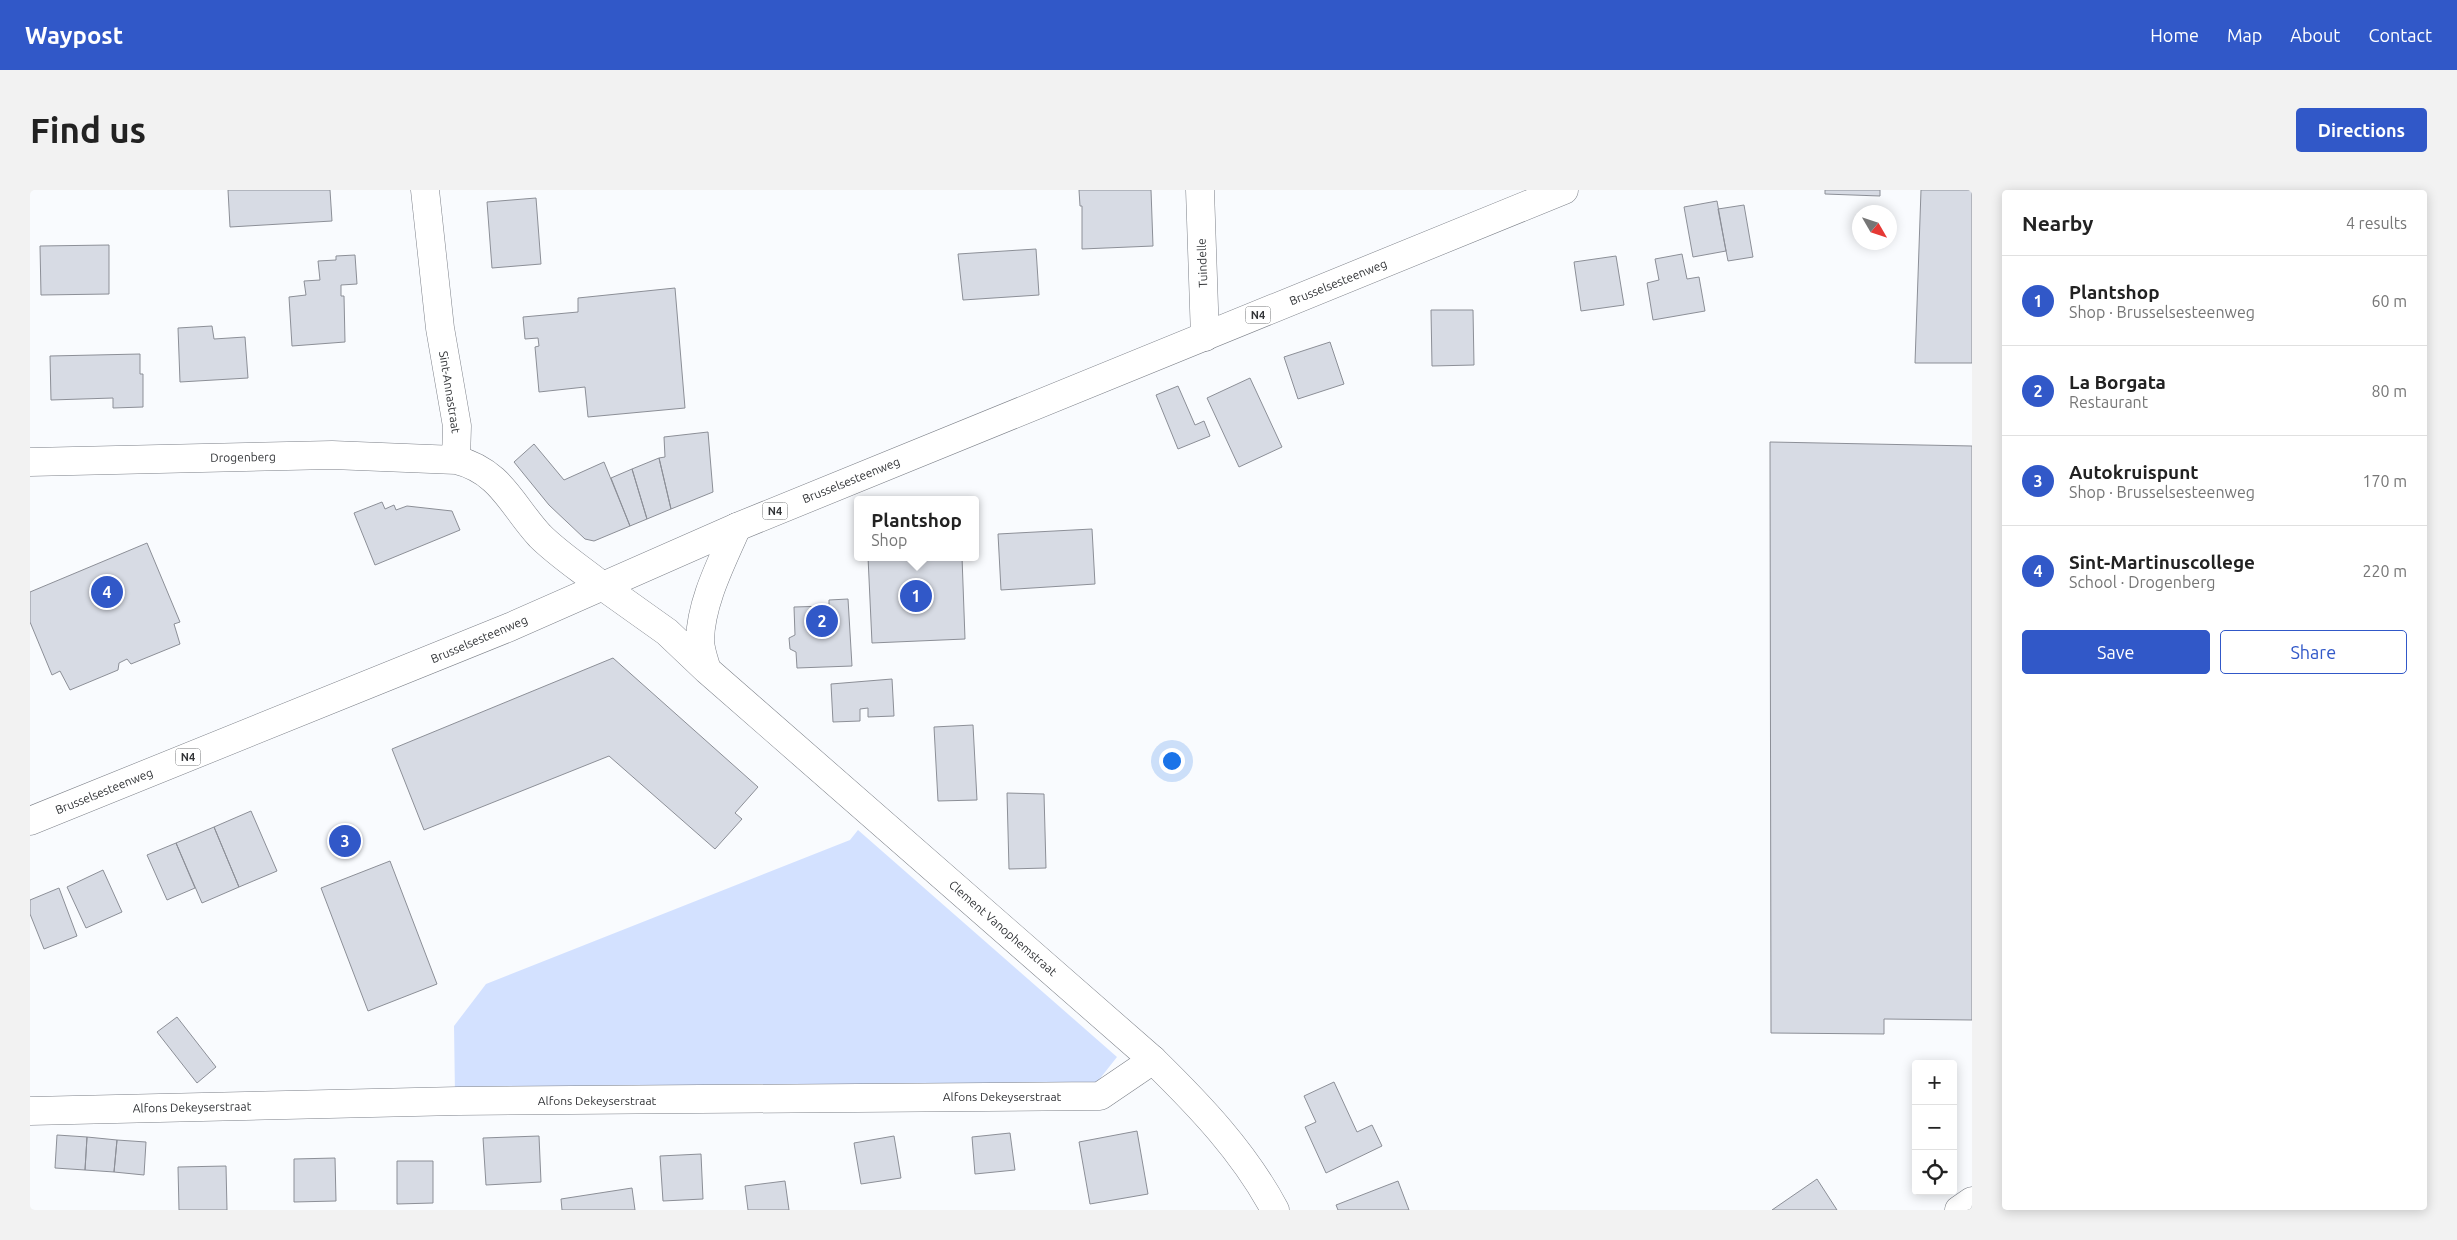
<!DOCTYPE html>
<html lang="en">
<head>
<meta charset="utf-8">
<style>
  :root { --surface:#fff; --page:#f2f2f2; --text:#222; --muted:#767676; --line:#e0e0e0; --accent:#3158c8 }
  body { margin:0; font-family:Ubuntu,sans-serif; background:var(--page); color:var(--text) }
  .controls { position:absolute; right:15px; bottom:15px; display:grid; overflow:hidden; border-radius:5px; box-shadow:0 2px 12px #0003 }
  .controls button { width:45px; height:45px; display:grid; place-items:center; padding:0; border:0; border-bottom:1px solid var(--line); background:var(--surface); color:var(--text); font:25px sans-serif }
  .compass { position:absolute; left:1822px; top:15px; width:45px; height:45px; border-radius:50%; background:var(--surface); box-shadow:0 2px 12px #0003; rotate:129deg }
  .you { position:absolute; left:1141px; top:570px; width:18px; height:18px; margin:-12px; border:4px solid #fff; border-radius:50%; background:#1a73e8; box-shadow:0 0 0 8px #1a73e833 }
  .badge { display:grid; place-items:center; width:32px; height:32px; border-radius:50%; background:var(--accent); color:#fff; font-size:16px; font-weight:700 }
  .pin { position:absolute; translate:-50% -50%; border:2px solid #fff; box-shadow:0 1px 5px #0006 }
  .popup { position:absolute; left:824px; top:306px; width:125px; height:65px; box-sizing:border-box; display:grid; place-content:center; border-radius:5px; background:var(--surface); filter:drop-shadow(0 1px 4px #0005); font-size:16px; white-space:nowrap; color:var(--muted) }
  .popup b { font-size:19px; color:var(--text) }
  .popup::after { content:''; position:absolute; left:50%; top:100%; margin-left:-10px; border:10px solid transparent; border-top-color:var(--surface) }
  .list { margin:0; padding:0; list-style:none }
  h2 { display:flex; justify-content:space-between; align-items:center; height:65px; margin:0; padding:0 20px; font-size:21px }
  h2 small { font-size:16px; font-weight:400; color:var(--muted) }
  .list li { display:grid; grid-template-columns:32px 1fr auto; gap:15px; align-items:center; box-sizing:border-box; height:90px; padding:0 20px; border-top:1px solid var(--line) }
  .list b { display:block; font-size:19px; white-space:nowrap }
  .list p { margin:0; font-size:16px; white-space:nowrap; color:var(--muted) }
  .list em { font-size:16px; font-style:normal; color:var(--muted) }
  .actions { display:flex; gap:10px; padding:15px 20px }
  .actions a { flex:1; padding:11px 0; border:1px solid var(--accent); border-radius:5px; text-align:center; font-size:18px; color:var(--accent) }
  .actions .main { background:var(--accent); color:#fff }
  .icon { flex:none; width:28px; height:28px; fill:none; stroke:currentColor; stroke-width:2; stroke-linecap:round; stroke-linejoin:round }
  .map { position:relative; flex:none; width:1942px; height:1020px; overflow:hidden; border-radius:5px }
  header { display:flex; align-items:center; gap:30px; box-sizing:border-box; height:70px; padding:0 25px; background:var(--accent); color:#fff }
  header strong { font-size:24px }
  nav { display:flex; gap:28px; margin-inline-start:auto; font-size:18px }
  .intro { display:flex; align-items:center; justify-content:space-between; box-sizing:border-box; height:120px; padding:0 30px }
  h1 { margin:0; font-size:35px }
  .button { padding:12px 22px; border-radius:5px; background:var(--accent); color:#fff; font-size:18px; font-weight:700 }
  main { display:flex; gap:30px; padding:0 30px }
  aside { flex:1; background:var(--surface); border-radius:5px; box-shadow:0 2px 12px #0003 }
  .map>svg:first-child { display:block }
  .green { fill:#d3e1ff }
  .building { fill:#d7dbe4; stroke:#8c8f97 }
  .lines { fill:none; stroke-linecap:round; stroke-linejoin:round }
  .street-casing { stroke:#7d8189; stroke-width:29 }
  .secondary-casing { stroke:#7d8189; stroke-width:29 }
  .primary-casing { stroke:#7d8189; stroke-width:29 }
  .street { stroke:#fff; stroke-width:28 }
  .secondary { stroke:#fff; stroke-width:28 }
  .primary { stroke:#fff; stroke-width:28 }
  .labels { text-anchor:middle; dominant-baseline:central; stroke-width:4.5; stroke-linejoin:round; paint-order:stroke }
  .shield { fill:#fff; stroke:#707274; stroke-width:1 }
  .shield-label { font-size:11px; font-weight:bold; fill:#333538 }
  .street-label { font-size:12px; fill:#333538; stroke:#fff }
</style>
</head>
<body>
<header>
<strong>Waypost</strong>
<nav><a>Home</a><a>Map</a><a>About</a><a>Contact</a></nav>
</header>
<div class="intro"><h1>Find us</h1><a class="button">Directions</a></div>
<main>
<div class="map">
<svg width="1942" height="1020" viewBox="0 0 1942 1020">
  <rect width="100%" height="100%" fill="#f9fbfe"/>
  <path class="green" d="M828 640 1087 867 1064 896 425 905 424 836 456 794 820 650Z"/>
  <path class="building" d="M198 0H300L302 31 200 37Z
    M1049 0H1121L1123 56 1052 59V16H1050Z
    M1795 0H1850V6L1795 4Z
    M1891 0H1942V173H1885Z
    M506 8 511 74 462 78 457 12Z
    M1687 11 1696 61 1663 67 1654 17Z
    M1714 15 1723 67 1698 71 1688 19Z
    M79 55V104L11 105 10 56Z
    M1006 59 1009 105 933 110 928 64Z
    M1652 64 1657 89 1669 87 1675 121 1623 130 1617 93 1629 90 1625 69Z
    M325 65 327 94 311 95V106H314L315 152 262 156 259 107 276 105 274 91 290 90 288 71 306 70V66Z
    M1586 66 1594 115 1551 121 1544 72Z
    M645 98 655 218 558 227 555 197 509 202 505 157 509 156 508 148 495 149 493 127 548 122V108Z
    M1401 120H1443L1444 175 1402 176Z
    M182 136 184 149 215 147 218 188 150 192 148 138Z
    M1300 152 1314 194 1268 209 1254 167Z
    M110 164V184H113V217L83 218V208L21 210 20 166Z
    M1220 188 1252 257 1209 277 1177 208Z
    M1148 196 1165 235 1174 231 1180 246 1148 259 1126 205Z
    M678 242 683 302 641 319 629 268 635 267 634 247Z
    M1740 252 1942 256V830L1854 829V844L1741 843Z
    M504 254 534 290 574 272 600 336 564 351 555 349 519 315 484 272Z
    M629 268 641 319 617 329 602 279Z
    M602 279 617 329 600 336 581 288Z
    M352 312 355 319 364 315 366 320 377 316 422 321 430 340 345 375 324 323Z
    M1062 339 1065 394 971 400 968 344Z
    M117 353 150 432 144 434 150 454 101 474 97 469 89 473 88 480 40 500 30 481 22 485 0 432V402Z
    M838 367H932L935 449 842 453Z
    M818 409 822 476 767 478 766 462 760 459 759 448 765 445 764 417 799 416V410Z
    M583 468 728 597 705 623 712 629 685 659 579 566 394 640 362 559Z
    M862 489 864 526 838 527V518L830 519V531L803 532 801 494Z
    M943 535 947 610 908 611 904 537Z
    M977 603 1014 604 1016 678 979 679Z
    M221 621 247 681 209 697 184 637Z
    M184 637 209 697 172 713 146 653Z
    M146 653 165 698 137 710 117 665Z
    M360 671 407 794 338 821 291 698Z
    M73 680 92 722 56 738 37 697Z
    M29 698 47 746 14 759 0 724V710Z
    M147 827 186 877 167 893 127 842Z
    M1304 892 1327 942 1342 935 1352 956 1296 983 1275 937 1286 932 1274 906Z
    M1107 941 1118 1004 1060 1014 1049 952Z
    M980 943 985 980 945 984 942 947Z
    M27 945 57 947 55 980 25 978Z
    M509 946 511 992 456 995 453 948Z
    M864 946 871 988 831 994 824 953Z
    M57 947 87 950 84 982 55 980Z
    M87 950 116 952 114 985 84 982Z
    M671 964 673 1009 633 1011 630 966Z
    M305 968 306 1011 264 1012V969Z
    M367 971H403V1013L367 1014Z
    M196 976 197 1020H149L148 977Z
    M1787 989 1807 1020H1742Z
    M755 991 759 1020H718L715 996Z
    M1368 991 1379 1020H1308L1306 1015Z
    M602 998 605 1020H532L531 1009Z"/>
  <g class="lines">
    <defs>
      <path id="street" d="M395 0 410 138 427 236 426 270C471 281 482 316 510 346 528 364 551 379 571 395
        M1170 0 1175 147
        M0 272 302 265 426 270
        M0 921 428 911 1070 906 1123 870
        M1929 1020 1942 1011"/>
      <path id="secondary" d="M571 395 637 442 677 480 1123 870C1170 916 1214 962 1245 1020
        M677 480C674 470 670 459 670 450 671 411 692 372 707 337"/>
      <path id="primary" d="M0 631 480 437 707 337 1534 0"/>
    </defs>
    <use href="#street" class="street-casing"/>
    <use href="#secondary" class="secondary-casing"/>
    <use href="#primary" class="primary-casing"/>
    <use href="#street" class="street"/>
    <use href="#secondary" class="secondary"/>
    <use href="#primary" class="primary"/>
  </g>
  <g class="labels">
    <g class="shield">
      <rect x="1215.5" y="116.5" width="25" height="17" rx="4"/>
      <rect x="732.5" y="312.5" width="25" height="17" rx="4"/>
      <rect x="145.5" y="558.5" width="25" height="17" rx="4"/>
    </g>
    <g class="shield-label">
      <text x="1228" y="125">N4</text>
      <text x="745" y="321">N4</text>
      <text x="158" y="567">N4</text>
    </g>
    <g class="street-label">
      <text transform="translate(1172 73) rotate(-92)">Tuindelle</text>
      <text transform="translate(1308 92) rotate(-22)">Brusselsesteenweg</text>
      <text transform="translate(420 202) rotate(81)">Sint-Annastraat</text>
      <text transform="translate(213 267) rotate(-1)">Drogenberg</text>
      <text transform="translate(821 290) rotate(-22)">Brusselsesteenweg</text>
      <text transform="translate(449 449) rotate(-23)">Brusselsesteenweg</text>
      <text transform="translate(74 601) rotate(-22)">Brusselsesteenweg</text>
      <text transform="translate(973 738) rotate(41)">Clement Vanophemstraat</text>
      <text x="972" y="906">Alfons Dekeyserstraat</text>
      <text x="567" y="910">Alfons Dekeyserstraat</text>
      <text transform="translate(162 917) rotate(-1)">Alfons Dekeyserstraat</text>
    </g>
  </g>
</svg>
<div class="controls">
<button>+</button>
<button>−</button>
<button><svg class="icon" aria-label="locate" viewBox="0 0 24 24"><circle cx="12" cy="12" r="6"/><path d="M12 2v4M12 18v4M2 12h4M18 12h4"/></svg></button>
</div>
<svg class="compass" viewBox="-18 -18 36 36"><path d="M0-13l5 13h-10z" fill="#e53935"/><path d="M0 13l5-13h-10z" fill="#767676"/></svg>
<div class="you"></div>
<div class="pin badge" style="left:886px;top:406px">1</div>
<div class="popup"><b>Plantshop</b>Shop</div>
<div class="pin badge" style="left:792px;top:431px">2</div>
<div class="pin badge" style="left:315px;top:651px">3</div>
<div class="pin badge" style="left:77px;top:402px">4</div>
</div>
<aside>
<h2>Nearby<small>4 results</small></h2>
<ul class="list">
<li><span class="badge">1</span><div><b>Plantshop</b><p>Shop · Brusselsesteenweg</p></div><em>60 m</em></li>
<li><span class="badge">2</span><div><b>La Borgata</b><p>Restaurant</p></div><em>80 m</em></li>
<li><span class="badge">3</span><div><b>Autokruispunt</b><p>Shop · Brusselsesteenweg</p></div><em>170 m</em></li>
<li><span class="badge">4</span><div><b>Sint-Martinuscollege</b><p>School · Drogenberg</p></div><em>220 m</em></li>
</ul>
<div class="actions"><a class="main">Save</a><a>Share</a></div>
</aside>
</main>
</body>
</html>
